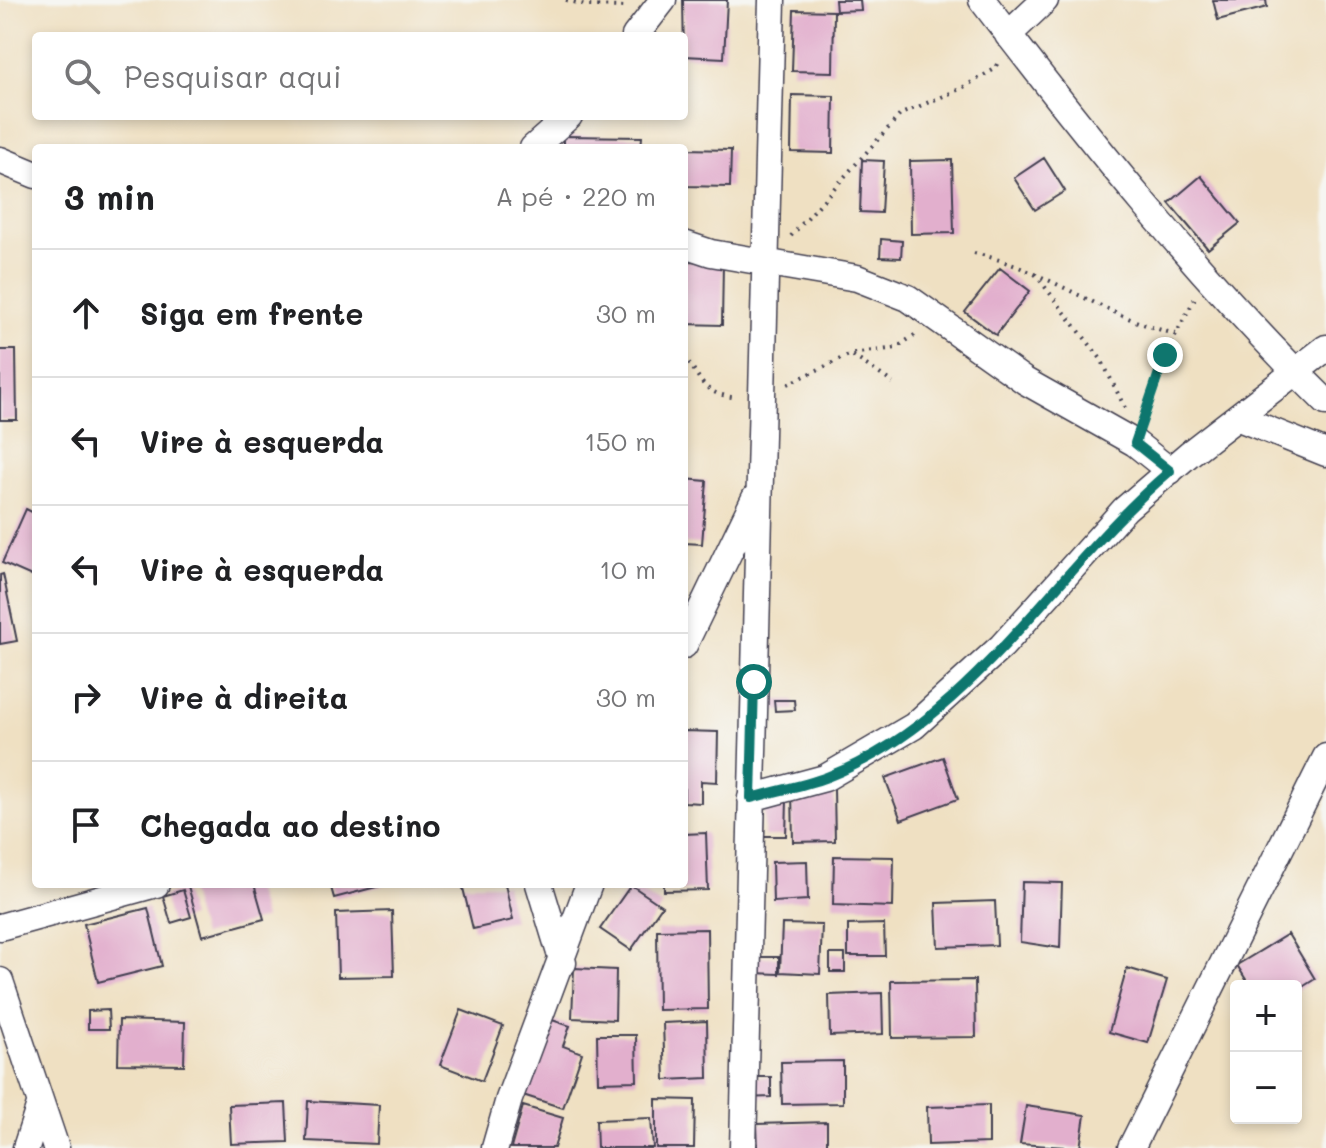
<!DOCTYPE html>
<html lang="pt">
<head>
<meta charset="utf-8">
<style>
  :root { --surface:#fff; --page:#f2f2f2; --text:#202124; --muted:#757577; --line:#e0e0e0 }
  body { margin:0; font-family:Mali,sans-serif; background:var(--page); color:var(--text) }
  .controls { position:absolute; right:24px; bottom:24px; display:grid; overflow:hidden; border-radius:8px; box-shadow:0 4px 12px #0003 }
  .controls button { width:72px; height:72px; display:grid; place-items:center; padding:0; border:0; border-bottom:2px solid var(--line); background:var(--surface); color:var(--text); font:40px sans-serif }
  .stop { position:absolute; width:24px; height:24px; margin:-18px; border:6px solid #0f766e; border-radius:50%; background:#fff }
  .stop.end { background:#0f766e; border-color:#fff; box-shadow:0 2px 8px #0008 }
  .list { margin:0; padding:0; list-style:none }
  h2 { display:flex; justify-content:space-between; align-items:center; height:104px; margin:0; padding:0 32px; font-size:34px }
  h2 small { font-size:26px; font-weight:400; color:var(--muted) }
  .list li { display:grid; grid-template-columns:52px 1fr auto; gap:24px; align-items:center; box-sizing:border-box; height:128px; padding:0 32px; border-top:2px solid var(--line) }
  .list b { display:block; font-size:30px; white-space:nowrap }
  .list em { font-size:26px; font-style:normal; color:var(--muted) }
  .icon { flex:none; width:44px; height:44px; fill:none; stroke:currentColor; stroke-width:2; stroke-linecap:round; stroke-linejoin:round }
  .map { position:relative; flex:none; width:1326px; height:1148px; overflow:hidden }
  .search { position:absolute; background:var(--surface); box-shadow:0 4px 12px #0003; left:32px; top:32px; width:656px; height:88px; display:flex; align-items:center; gap:20px; box-sizing:border-box; padding:0 28px; border-radius:8px; color:var(--muted); font-size:30px }
  .panel { position:absolute; background:var(--surface); box-shadow:0 4px 12px #0003; left:32px; top:144px; width:656px; height:744px; border-radius:8px }
  .map>svg:first-child { display:block }
  .building { fill:#e2afcd }
  .lines { fill:none; stroke-linecap:round; stroke-linejoin:round }
  .street-casing { stroke:#413e4f; stroke-width:29 }
  .path { stroke:#413e4f; stroke-width:4; stroke-dasharray:2 6; stroke-linecap:butt }
  .street { stroke:#fff; stroke-width:26 }
  .route { stroke:#0f766e; stroke-width:10 }
</style>
</head>
<body>
<div class="map">
<svg width="1326" height="1148" viewBox="0 0 1326 1148">
  <rect width="100%" height="100%" fill="#f6f6f2"/>
  <filter id="ink" filterUnits="userSpaceOnUse"><feTurbulence type="fractalNoise" baseFrequency=".0125" numOctaves="2"/><feDisplacementMap in="SourceGraphic" scale="16" xChannelSelector="R" yChannelSelector="G"/><feConvolveMatrix kernelMatrix="1 2 1 2 8 2 1 2 1" color-interpolation-filters="sRGB"/></filter>
  <filter id="wash" filterUnits="userSpaceOnUse"><feTurbulence type="fractalNoise" baseFrequency=".006" numOctaves="4" result="noise"/><feDisplacementMap in="SourceGraphic" scale="32" xChannelSelector="R" yChannelSelector="G"/><feGaussianBlur stdDeviation="1.8" result="paint"/><feColorMatrix in="noise" values="0 0 0 0 0 0 0 0 0 0 0 0 0 0 0 0 0 1.4 0 .05"/><feComposite in="paint" operator="in"/></filter>
  <g filter="url(#wash)">
    <rect width="100%" height="100%" fill="#efe0c2"/>
    <g id="blocks">
      <path class="building" d="M683 0H727L724 58 684 56Z
        M835 0H860L861 10 836 11Z
        M1213 0H1266L1267 7 1218 20Z
        M794 10 834 11 833 72 792 71Z
        M792 95 834 96 833 153 791 152Z
        M563 136 642 137 641 148H563Z
        M684 149 731 150 730 187 684 186Z
        M1044 158 1065 191 1035 210 1014 178Z
        M862 160 884 161 881 213 860 212Z
        M952 160 954 233 911 234 910 161Z
        M1201 176 1240 223 1208 249 1169 203Z
        M881 239 902 241 901 258 880 257Z
        M684 261 723 262 722 325 684 324Z
        M1000 268 1030 291 996 335 965 312Z
        M0 350H16L17 420H0Z
        M684 479 707 481 702 544 684 543Z
        M26 509 36 514V578L2 563Z
        M3 574 17 641 0 644V575Z
        M774 700H794L795 710 775 711Z
        M684 731 718 732 717 782 701 781V803L684 802Z
        M943 757 958 799 901 820 885 778Z
        M834 789 835 841 793 842 792 790Z
        M765 799H787L786 836H764Z
        M706 833 708 890 664 891V884H684V834Z
        M834 856 894 857 893 907 833 905Z
        M807 861 808 900 773 902 772 862Z
        M1022 882 1062 883 1060 948 1020 942Z
        M195 884H254L264 919 202 936 188 886Z
        M330 884H384V885L334 898Z
        M462 884H505L513 920 473 929Z
        M631 885 662 906 631 950 600 929Z
        M183 890 191 917 171 923 163 896Z
        M995 901 997 945 938 947 936 903Z
        M148 908 162 966 98 982 84 924Z
        M392 911 394 976 338 977 336 913Z
        M782 924 822 925 820 974 780 972Z
        M884 924 885 956H848V925Z
        M707 929 708 1009 658 1010 657 930Z
        M1288 934 1315 979 1296 991V986H1250L1237 965Z
        M830 954H845V972H830Z
        M753 957H779V974L753 973Z
        M574 968 616 970 615 1020 572 1018Z
        M1127 968 1167 980 1148 1043 1109 1032Z
        M975 980 976 1037 892 1038 891 981Z
        M882 993 883 1034 830 1036 829 995Z
        M108 1010 109 1029H88V1011Z
        M461 1010 503 1026 482 1081 440 1065Z
        M549 1019 570 1026 563 1046 582 1053 563 1108 523 1095Z
        M119 1020 185 1022 184 1065 118 1064Z
        M707 1021 708 1078 665 1080 663 1023Z
        M597 1035H636L637 1081 598 1082Z
        M843 1061V1103L782 1104 781 1062Z
        M743 1077H771V1097L744 1098Z
        M656 1099 695 1100 694 1148H656Z
        M308 1101 379 1105 377 1144 306 1141Z
        M286 1103 288 1142 231 1144 229 1105Z
        M989 1105V1143L928 1145 927 1107Z
        M523 1106 563 1118 554 1148H511Z
        M1026 1106 1085 1115 1080 1148 1020 1144Z
        M651 1118 653 1148H597L596 1120Z
        M827 1122V1148H758L757 1124Z"/>
    </g>
  </g>
  <g filter="url(#ink)">
    <use href="#blocks" fill-opacity="0" stroke="#413e4f" stroke-width="2"/>
    <g class="lines">
      <defs>
        <path id="street" d="M982 0C1089 140 1200 278 1326 402
          M1008 35 1045 0
          M635 36 663 0
          M533 148 569 116
          M0 160 36 175
          M684 244 711 253 857 278 908 298 1025 381 1135 443 1170 471
          M1239 418 1326 453
          M684 645 755 498
          M751 798 825 778 914 726 1002 646 1125 509 1189 454 1326 348
          M539 884 563 963
          M0 927 156 884
          M0 981 56 1148
          M26 1148 40 1105
          M495 1148 509 1099 589 884
          M743 1148 772 0
          M1131 1148 1326 757"/>
      </defs>
      <use href="#street" class="street-casing"/>
      <path class="path" d="M566 0 589 6 627 7
        M791 236 901 114 960 89 995 69 999 59
        M974 253C1046 269 1104 317 1176 334
        M1035 274 1101 359 1125 408
        M684 356C705 382 698 392 737 398
        M853 356 893 383
        M788 384 851 354 896 348 916 334
        M1143 418 1165 355 1195 298"/>
      <use href="#street" class="street"/>
    </g>
  </g>
  <g class="lines" filter="url(#ink)">
    <path class="route" d="M754 682 751 798C776 791 803 786 827 777 973 721 1055 568 1170 471L1135 443 1165 355"/>
  </g>
</svg>
<div class="controls">
<button>+</button>
<button>−</button>
</div>
<div class="stop" style="left:754px;top:682px"></div>
<div class="stop end" style="left:1165px;top:355px"></div>
<div class="search"><svg class="icon" aria-label="search" viewBox="0 0 24 24"><circle cx="10" cy="10" r="6"/><path d="M15 15l6 6"/></svg>Pesquisar aqui</div>
<section class="panel">
<h2>3 min<small>A pé · 220 m</small></h2>
<ul class="list">
<li><svg class="icon" aria-label="ahead" viewBox="0 0 24 24"><path d="M12 20V5M6 11l6-6 6 6"/></svg><div><b>Siga em frente</b></div><em>30 m</em></li>
<li><svg class="icon" aria-label="left" viewBox="0 0 24 24"><path d="M17 20v-9H6M10 6l-5 5 5 5"/></svg><div><b>Vire à esquerda</b></div><em>150 m</em></li>
<li><svg class="icon" aria-label="left" viewBox="0 0 24 24"><path d="M17 20v-9H6M10 6l-5 5 5 5"/></svg><div><b>Vire à esquerda</b></div><em>10 m</em></li>
<li><svg class="icon" aria-label="right" viewBox="0 0 24 24"><path d="M7 20v-9h11M14 6l5 5-5 5"/></svg><div><b>Vire à direita</b></div><em>30 m</em></li>
<li><svg class="icon" aria-label="arrive" viewBox="0 0 24 24"><path d="M6 21V4h12l-3 4 3 4H6"/></svg><div><b>Chegada ao destino</b></div></li>
</ul>
</section>
</div>
</body>
</html>
